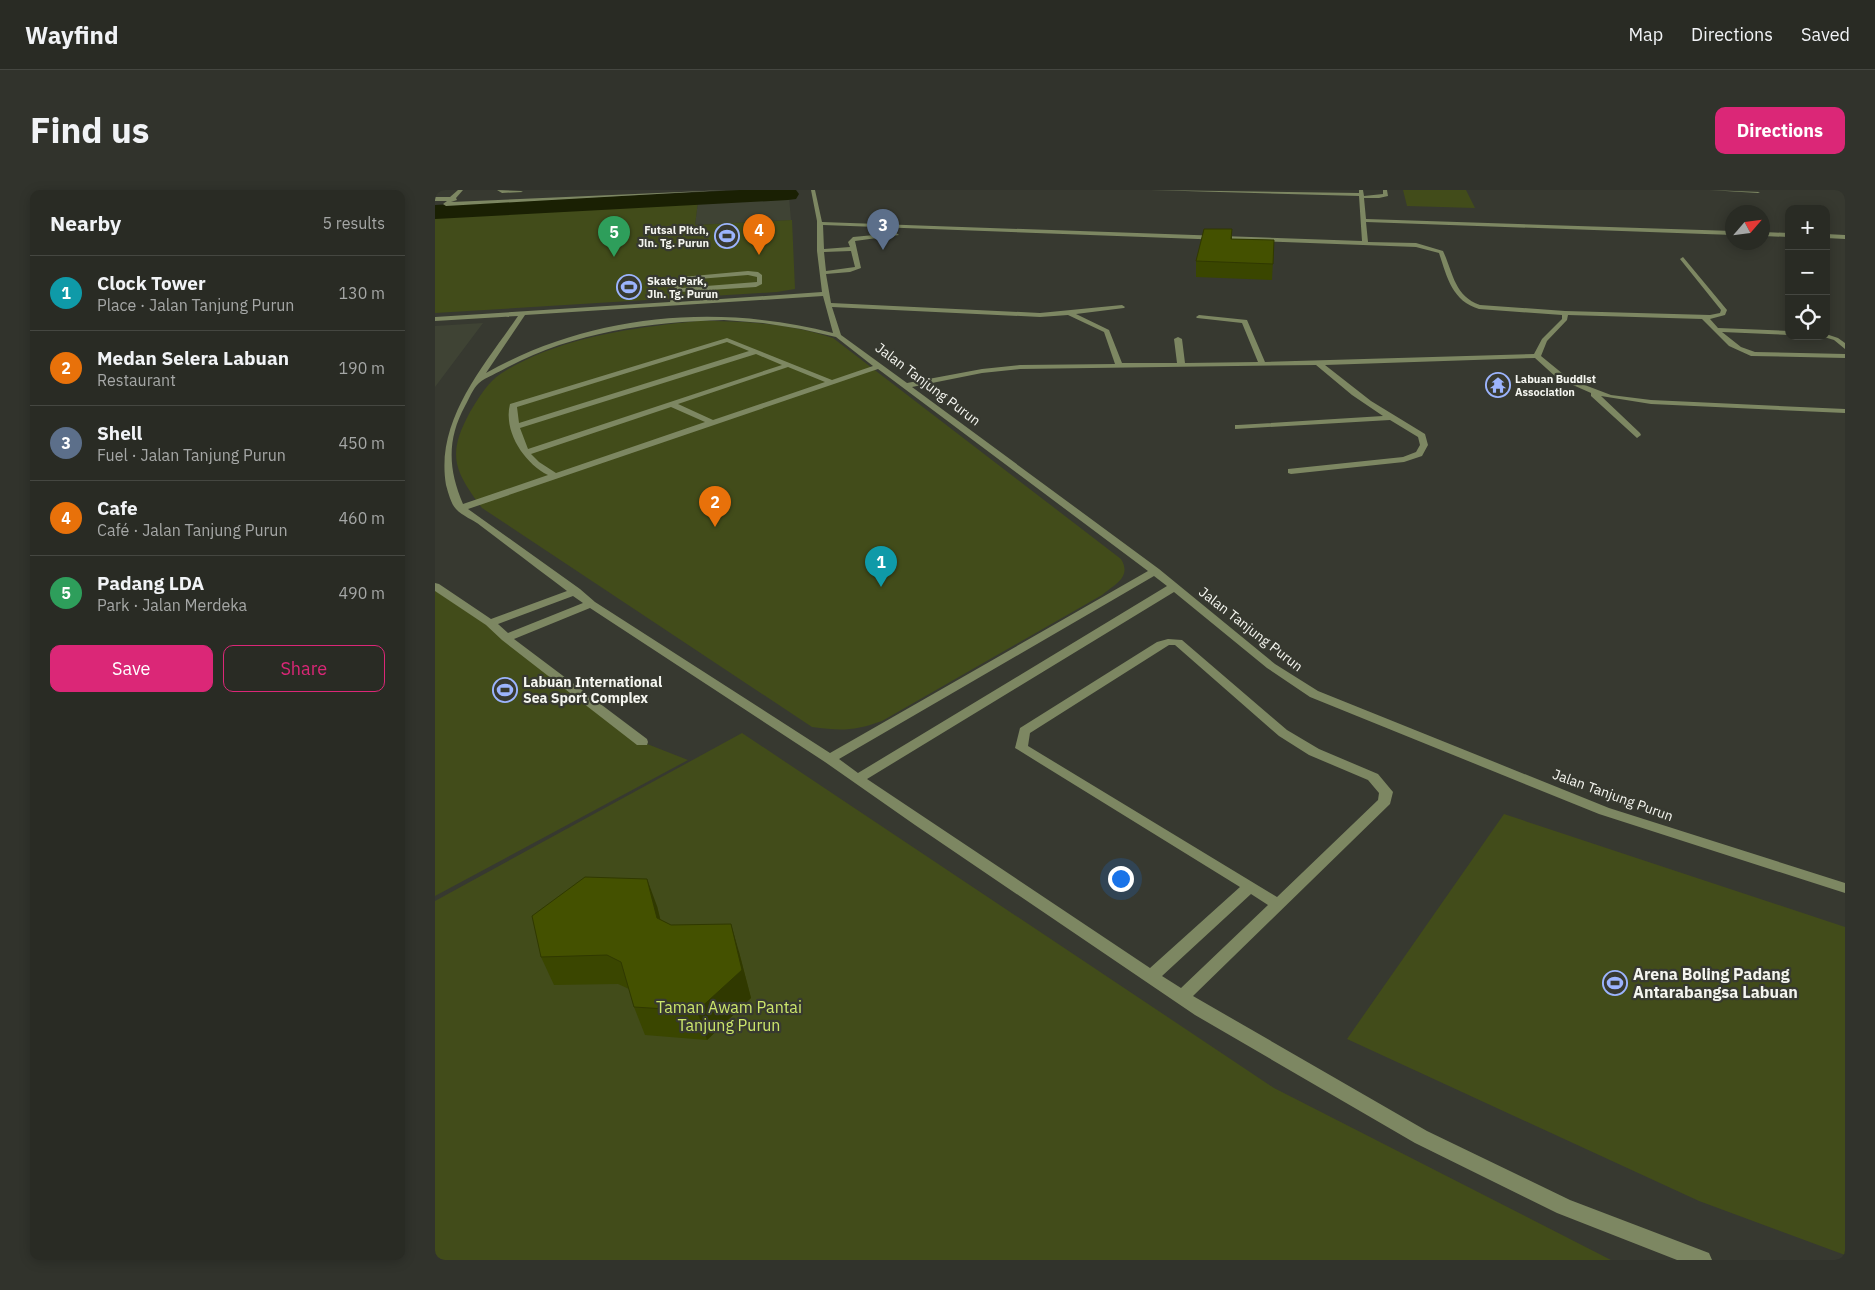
<!DOCTYPE html>
<html lang="en">
<head>
<meta charset="utf-8">
<style>
  :root { --surface:#292b24; --page:#31332c; --text:#f1f3f6; --muted:#a5a7a6; --line:#454741; --accent:#db2777 }
  body { margin:0; font-family:"IBM Plex Sans",sans-serif; background:var(--page); color:var(--text) }
  .controls { position:absolute; right:15px; top:15px; display:grid; overflow:hidden; border-radius:10px; box-shadow:0 2px 12px #0003 }
  .controls button { width:45px; height:45px; display:grid; place-items:center; padding:0; border:0; border-bottom:1px solid var(--line); background:var(--surface); color:var(--text); font:25px sans-serif }
  .compass { position:absolute; left:1290px; top:15px; width:45px; height:45px; border-radius:50%; background:var(--surface); box-shadow:0 2px 12px #0003; rotate:62deg }
  .you { position:absolute; left:685px; top:688px; width:18px; height:18px; margin:-12px; border:4px solid #fff; border-radius:50%; background:#1a73e8; box-shadow:0 0 0 8px #1a73e833 }
  .badge { display:grid; place-items:center; width:32px; height:32px; border-radius:50%; background:var(--accent); color:#fff; font-size:16px; font-weight:700 }
  .pin { position:absolute; translate:-50% -41px; filter:drop-shadow(0 1px 2px #0008) }
  .pin::after { content:''; position:absolute; top:26px; width:18px; height:15px; background:inherit; clip-path:polygon(0 0,100% 0,50% 100%) }
  .list { margin:0; padding:0; list-style:none }
  h2 { display:flex; justify-content:space-between; align-items:center; height:65px; margin:0; padding:0 20px; font-size:21px }
  h2 small { font-size:16px; font-weight:400; color:var(--muted) }
  .list li { display:grid; grid-template-columns:32px 1fr auto; gap:15px; align-items:center; box-sizing:border-box; height:75px; padding:0 20px; border-top:1px solid var(--line) }
  .list b { display:block; font-size:19px; white-space:nowrap }
  .list p { margin:0; font-size:16px; white-space:nowrap; color:var(--muted) }
  .list em { font-size:16px; font-style:normal; color:var(--muted) }
  .actions { display:flex; gap:10px; padding:15px 20px }
  .actions a { flex:1; padding:11px 0; border:1px solid var(--accent); border-radius:10px; text-align:center; font-size:18px; color:var(--accent) }
  .actions .main { background:var(--accent); color:#fff }
  .icon { flex:none; width:28px; height:28px; fill:none; stroke:currentColor; stroke-width:2; stroke-linecap:round; stroke-linejoin:round }
  .map { position:relative; flex:none; width:1410px; height:1070px; overflow:hidden; border-radius:10px }
  header { display:flex; align-items:center; gap:30px; box-sizing:border-box; height:70px; padding:0 25px; background:var(--surface); border-bottom:1px solid var(--line) }
  header strong { font-size:24px }
  nav { display:flex; gap:28px; margin-inline-start:auto; font-size:18px }
  .intro { display:flex; align-items:center; justify-content:space-between; box-sizing:border-box; height:120px; padding:0 30px }
  h1 { margin:0; font-size:35px }
  .button { padding:12px 22px; border-radius:10px; background:var(--accent); color:#fff; font-size:18px; font-weight:700 }
  main { display:flex; gap:30px; padding:0 30px }
  aside { flex:1; background:var(--surface); border-radius:10px; box-shadow:0 2px 12px #0003 }
  .map>svg:first-child { display:block }
  .built { fill:#3f4334 }
  .green { fill:#424c1a }
  .lines { fill:none; stroke-linecap:round; stroke-linejoin:round }
  .river { fill:#1a2003; fill-rule:evenodd }
  .minor { fill:#7d8762; fill-rule:evenodd }
  .wall { fill:#3a4600 }
  .shaded-wall { fill:#303900 }
  .building { fill:#445100; stroke:#303900 }
  .labels { text-anchor:middle; dominant-baseline:central; stroke-width:4.5; stroke-linejoin:round; paint-order:stroke }
  .far-poi-label { font-size:11px; font-weight:bold; fill:#f4f5ef; stroke:#373930; text-anchor:start }
  .street-label { font-size:14px; fill:#f4f5ef; stroke:#373930 }
  .poi-label { font-size:14px; font-weight:bold; fill:#f4f5ef; stroke:#373930; text-anchor:start }
  .near-poi-label { font-size:16px; font-weight:bold; fill:#f4f5ef; stroke:#373930; text-anchor:start }
  .near-park-label { font-size:16px; fill:#cce66b; stroke:#373930 }
</style>
</head>
<body>
<header>
<strong>Wayfind</strong>
<nav><a>Map</a><a>Directions</a><a>Saved</a></nav>
</header>
<div class="intro"><h1>Find us</h1><a class="button">Directions</a></div>
<main>
<aside>
<h2>Nearby<small>5 results</small></h2>
<ul class="list">
<li><span class="badge" style="background:#0f9aa8">1</span><div><b>Clock Tower</b><p>Place · Jalan Tanjung Purun</p></div><em>130 m</em></li>
<li><span class="badge" style="background:#e8710a">2</span><div><b>Medan Selera Labuan</b><p>Restaurant</p></div><em>190 m</em></li>
<li><span class="badge" style="background:#5c6f8a">3</span><div><b>Shell</b><p>Fuel · Jalan Tanjung Purun</p></div><em>450 m</em></li>
<li><span class="badge" style="background:#e8710a">4</span><div><b>Cafe</b><p>Café · Jalan Tanjung Purun</p></div><em>460 m</em></li>
<li><span class="badge" style="background:#2e9e5b">5</span><div><b>Padang LDA</b><p>Park · Jalan Merdeka</p></div><em>490 m</em></li>
</ul>
<div class="actions"><a class="main">Save</a><a>Share</a></div>
</aside>
<div class="map">
<svg width="1410" height="1070" viewBox="0 0 1410 1070">
  <rect width="100%" height="100%" fill="#373930"/>
  <path class="built" d="M354 7 356 30 260 35 263 12Z
    M48 133 0 197V136Z"/>
  <path class="green" d="M968 0H1031L1040 18 972 16Z
    M263 12 260 35 357 30 360 99 342 102 0 123V25Z
    M262 131C309 131 353 133 398 148L686 369C697 387 680 394 667 405L447 531C419 541 406 541 377 537L47 318C20 281 11 266 35 222 41 212 48 200 57 191 68 180 85 173 99 166 151 144 206 137 262 131Z
    M0 396 207 552 253 570 0 706Z
    M307 543 839 898 1176 1070H0V711Z
    M1069 624 1410 737V1065L1264 1011 912 849Z"/>
  <g class="lines">
    <path class="river" d="M305 0H361L364 4 361 9 353 10 0 29V15Z"/>
    <path class="minor" d="M23 0H28L21 8 22 10 16 12 292 0 11 16 8 14 12 11H0V7H15Z
      M62 0 86 1 88 2 67 3Z
      M376 0H380L387 32 927 51 924 6 715 0 924 3V0H928L929 6 948 4V0H952L953 6 944 8H929L931 29 1298 41V45L931 32 933 52 981 53 1008 61C1018 82 1019 106 1045 115L1130 121 1275 125 1285 123 1286 120 1245 69 1248 67 1292 120 1290 125 1275 129 1283 138 1354 141V145L1287 142 1306 157 1320 162 1410 164V168L1316 166 1294 156 1267 129 1133 125 1132 130 1112 151 1106 166 1128 184 1147 194 1176 205 1216 210 1410 219V223L1216 214 1166 206 1205 243 1206 245 1202 248 1156 206V203L1122 188 1100 168 890 175 936 211 990 244 993 255 987 266 969 272 856 284 853 283V279L968 267 981 262 985 255 983 247 955 230 800 239V235H803L948 226 917 205 881 175 585 179 547 183 477 197 724 379 840 474 883 501 1174 618 1410 693V703L1164 624 875 507 832 478 739 402 432 589 715 778 805 697 580 558 585 538 722 452 733 449 747 450 852 540 884 559 943 584 958 602 955 614 758 806 992 941 1135 1010 1274 1063 1277 1070H1242L1122 1023 980 953 760 825 480 635 390 572 155 418 79 449 212 549 213 552 212 555H202L67 450 51 435 0 401V393L4 394 56 429 132 401C103 379 75 358 46 336 39 330 27 326 21 319 16 314 13 302 11 295 0 230 49 176 83 126L0 131V127L235 112 240 96 247 87 313 81 323 82 327 85V94L321 97 244 102 242 112 387 102 382 61V31ZM388 35 981 57 1004 63C1012 87 1017 111 1044 119L1127 125V129L1107 149 1099 164 830 172 812 130 764 125 761 127 762 128 807 133 823 172 750 173 747 149 743 147 739 149 742 173H687L674 140 641 124 689 118 690 117 687 115 605 123 396 113 391 84 415 82 426 78 420 51 464 45 461 43 418 47 413 52 415 57 389 59ZM416 61 420 77 391 81 389 62ZM313 85 322 87V92L246 98 251 90ZM388 106 398 143C282 113 156 124 51 183L90 125ZM397 117 605 127 633 125 669 142 680 174 585 175 547 179 472 193 406 145ZM289 130 328 133 366 139 401 147 438 176 397 190 292 148 75 214C68 241 89 273 113 285L28 314C13 279 12 249 30 216 34 209 38 198 44 193 51 187 63 183 71 178 138 142 214 132 289 130ZM292 152 314 161 84 233 82 217ZM321 164 347 175 93 259 85 238ZM353 177 390 192 278 230 243 214ZM443 179 713 381 395 563 160 412 145 399 33 319ZM236 217 270 232 121 283 104 272 96 264ZM719 386 732 396 423 583 404 569ZM138 406 148 413 73 443 63 434ZM734 455H740L844 546 874 565 933 590 944 603 943 610 842 707 593 556 595 543ZM816 704 833 715 746 798 727 786Z
      M1274 0 1325 2 1323 3Z
      M1328 42 1354 43V47L1328 46Z
      M1391 44 1410 45V49L1391 48Z
      M1391 144 1403 148 1410 153V159L1399 150 1389 147Z"/>
  </g>
  <path class="wall" d="M797 39V49L839 50 837 90 761 87V71Z
    M222 716 225 729 236 735 304 762 316 808 272 850 210 845 199 817 194 799 183 794 119 795 106 767Z"/>
  <path class="shaded-wall" d="M212 689 222 716 232 756 222 728Z
    M296 734 304 762 316 808 272 850 262 821Z"/>
  <path class="building" d="M769 39H797L796 49 839 50 838 74 761 71Z
    M150 687 212 689 222 728 236 735 296 734 307 780 262 821 199 817 186 772 172 765 106 767 97 726Z"/>
  <defs>
    <symbol id="stadium-ring" viewBox="-11 -11 22 22"><circle r="9.5" fill="#373930" stroke="#9cb4fd" stroke-width="1.5"/><path d="M0-5a6.5 5 0 1 0 0 10a6.5 5 0 1 0 0-10ZM-3.5-1.8h7v3.6h-7Z" fill="#9cb4fd"/></symbol>
    <symbol id="temple-ring" viewBox="-11 -11 22 22"><circle r="9.5" fill="#373930" stroke="#9cb4fd" stroke-width="1.5"/><path d="M0-6L5-2H3V0L6.5 2.5H4V6H1.5V3h-3V6H-4V2.5H-6.5L-3 0V-2H-5Z" fill="#9cb4fd"/></symbol>
  </defs>
  <g fill-rule="evenodd">
    <use href="#stadium-ring" x="278" y="32" width="28" height="28"/>
    <use href="#stadium-ring" x="180" y="83" width="28" height="28"/>
    <use href="#temple-ring" x="1049" y="181" width="28" height="28"/>
    <use href="#stadium-ring" x="56" y="486" width="28" height="28"/>
    <use href="#stadium-ring" x="1166" y="779" width="28" height="28"/>
  </g>
  <g class="labels">
    <g class="far-poi-label">
      <text x="274" y="40" text-anchor="end">Futsal Pitch,<tspan x="274" dy="13">Jln. Tg. Purun</tspan></text>
      <text x="212" y="91">Skate Park,<tspan x="212" dy="13">Jln. Tg. Purun</tspan></text>
      <text x="1080" y="189">Labuan Buddist<tspan x="1080" dy="13">Association</tspan></text>
    </g>
    <g class="street-label">
      <text transform="translate(493 194) rotate(37)">Jalan Tanjung Purun</text>
      <text transform="translate(816 439) rotate(38)">Jalan Tanjung Purun</text>
      <text transform="translate(1178 605) rotate(20)">Jalan Tanjung Purun</text>
    </g>
    <g class="poi-label">
      <text x="88" y="492">Labuan International<tspan x="88" dy="16">Sea Sport Complex</tspan></text>
    </g>
    <g class="near-poi-label">
      <text x="1198" y="784">Arena Boling Padang<tspan x="1198" dy="18">Antarabangsa Labuan</tspan></text>
    </g>
    <g class="near-park-label">
      <text x="294" y="817">Taman Awam Pantai<tspan x="294" dy="18">Tanjung Purun</tspan></text>
    </g>
  </g>
</svg>
<div class="controls">
<button>+</button>
<button>−</button>
<button><svg class="icon" aria-label="locate" viewBox="0 0 24 24"><circle cx="12" cy="12" r="6"/><path d="M12 2v4M12 18v4M2 12h4M18 12h4"/></svg></button>
</div>
<svg class="compass" viewBox="-18 -18 36 36"><path d="M0-13l5 13h-10z" fill="#e53935"/><path d="M0 13l5-13h-10z" fill="#a5a7a6"/></svg>
<div class="you"></div>
<div class="pin badge" style="left:446px;top:397px;background:#0f9aa8">1</div>
<div class="pin badge" style="left:280px;top:337px;background:#e8710a">2</div>
<div class="pin badge" style="left:448px;top:60px;background:#5c6f8a">3</div>
<div class="pin badge" style="left:324px;top:65px;background:#e8710a">4</div>
<div class="pin badge" style="left:179px;top:67px;background:#2e9e5b">5</div>
</div>
</main>
</body>
</html>
